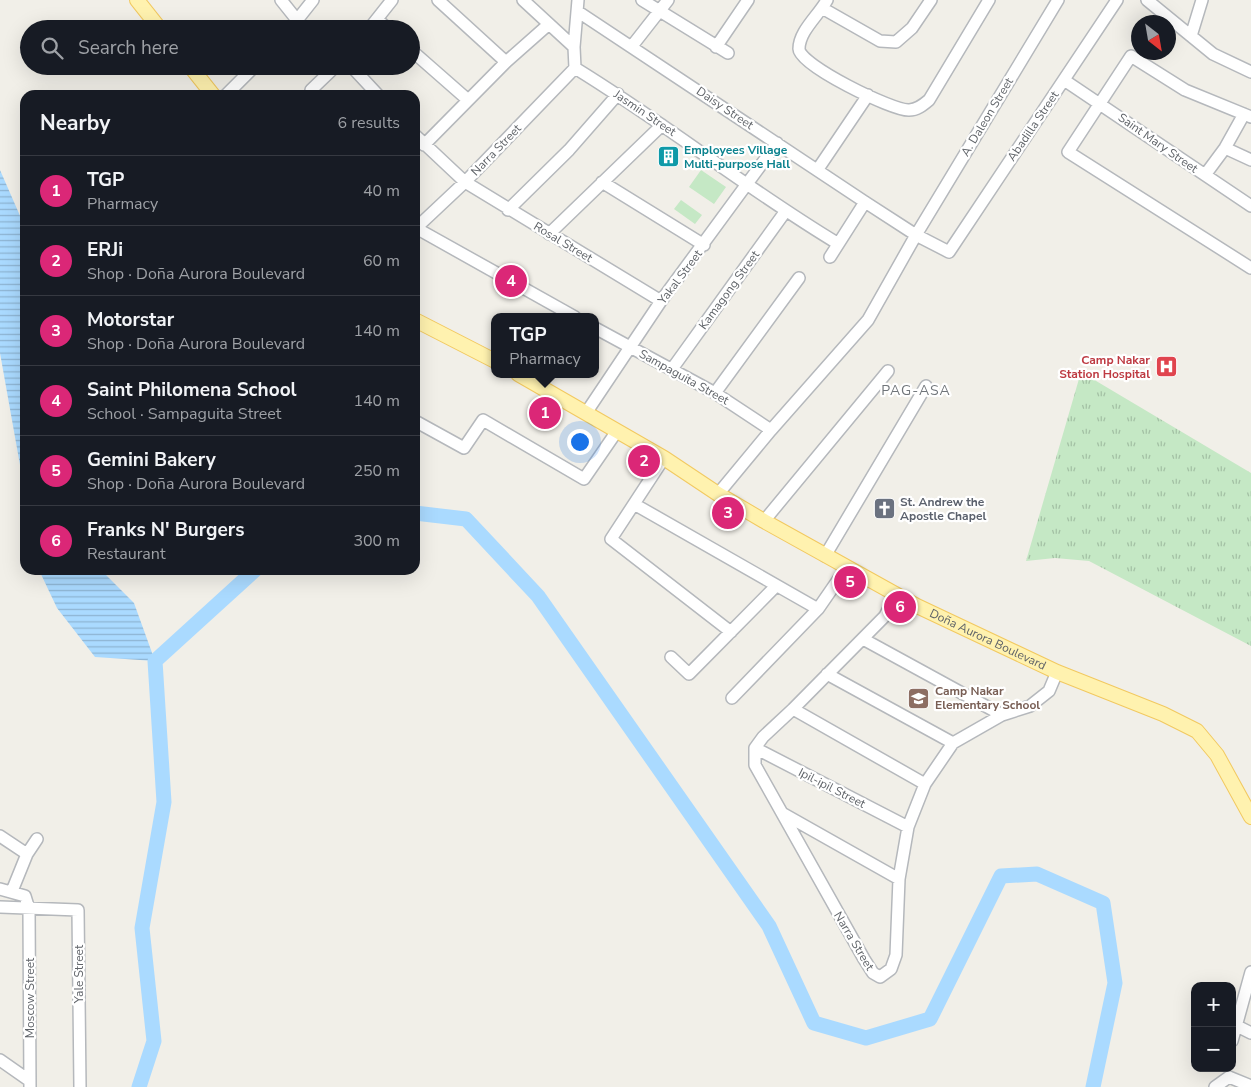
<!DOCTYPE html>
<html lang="en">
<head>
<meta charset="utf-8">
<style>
  :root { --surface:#171b24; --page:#242831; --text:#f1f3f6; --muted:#9ea1a6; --line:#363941; --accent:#db2777 }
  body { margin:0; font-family:"Nunito Sans",sans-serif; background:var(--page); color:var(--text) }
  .controls { position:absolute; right:15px; bottom:15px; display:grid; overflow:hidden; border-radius:10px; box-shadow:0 5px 20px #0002 }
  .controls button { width:45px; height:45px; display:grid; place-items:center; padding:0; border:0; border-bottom:1px solid var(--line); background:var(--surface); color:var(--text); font:25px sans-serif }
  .compass { position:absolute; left:1131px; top:15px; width:45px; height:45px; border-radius:50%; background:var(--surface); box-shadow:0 5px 20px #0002; rotate:149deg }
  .you { position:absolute; left:579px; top:441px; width:18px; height:18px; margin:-12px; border:4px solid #fff; border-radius:50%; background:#1a73e8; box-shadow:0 0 0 8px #1a73e833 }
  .badge { display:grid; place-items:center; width:32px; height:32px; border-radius:50%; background:var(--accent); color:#fff; font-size:16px; font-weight:700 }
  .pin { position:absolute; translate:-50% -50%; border:2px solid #fff; box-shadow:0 1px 5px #0006 }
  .popup { position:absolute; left:491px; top:313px; width:108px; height:65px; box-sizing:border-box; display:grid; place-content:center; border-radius:10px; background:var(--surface); filter:drop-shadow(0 1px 4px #0005); font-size:16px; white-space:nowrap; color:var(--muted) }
  .popup b { font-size:19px; color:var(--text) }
  .popup::after { content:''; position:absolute; left:50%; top:100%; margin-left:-10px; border:10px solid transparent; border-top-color:var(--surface) }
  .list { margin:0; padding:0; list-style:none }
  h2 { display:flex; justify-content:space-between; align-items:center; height:65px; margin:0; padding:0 20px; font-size:21px }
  h2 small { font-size:16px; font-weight:400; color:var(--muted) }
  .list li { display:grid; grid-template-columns:32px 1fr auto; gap:15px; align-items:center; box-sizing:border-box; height:70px; padding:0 20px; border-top:1px solid var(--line) }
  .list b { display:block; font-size:19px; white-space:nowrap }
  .list p { margin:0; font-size:16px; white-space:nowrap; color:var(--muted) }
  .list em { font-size:16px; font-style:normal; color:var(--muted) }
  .icon { flex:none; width:28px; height:28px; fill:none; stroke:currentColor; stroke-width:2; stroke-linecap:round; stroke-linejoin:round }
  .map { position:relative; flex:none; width:1251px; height:1087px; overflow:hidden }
  .search { position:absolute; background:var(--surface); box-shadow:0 5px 20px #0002; left:20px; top:20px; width:400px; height:55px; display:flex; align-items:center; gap:12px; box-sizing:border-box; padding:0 18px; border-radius:28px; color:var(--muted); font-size:19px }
  .panel { position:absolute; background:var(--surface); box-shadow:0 5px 20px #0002; left:20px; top:90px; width:400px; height:485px; border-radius:15px }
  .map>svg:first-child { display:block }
  .grass { fill:url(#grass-tufts) }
  .garden { fill:#c5e8c5 }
  .water { fill:url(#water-rules) }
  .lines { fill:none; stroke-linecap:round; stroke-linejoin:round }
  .river { stroke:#aadaff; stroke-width:15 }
  .minor-casing { stroke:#b5b8bc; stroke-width:14 }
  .major-casing { stroke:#f2c960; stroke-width:16 }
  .minor { stroke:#fff; stroke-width:11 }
  .major { stroke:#fff2af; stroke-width:14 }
  .labels { text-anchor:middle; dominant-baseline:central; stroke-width:4.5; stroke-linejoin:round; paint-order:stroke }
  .street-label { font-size:12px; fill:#5f6368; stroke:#fff }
  .culture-label { font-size:12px; font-weight:bold; fill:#0d838f; stroke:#fff; text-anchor:start }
  .health-label { font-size:12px; font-weight:bold; fill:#be3a42; stroke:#fff; text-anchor:end }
  .worship-label { font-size:12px; font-weight:bold; fill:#5b616d; stroke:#fff; text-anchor:start }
  .education-label { font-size:12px; font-weight:bold; fill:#785e54; stroke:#fff; text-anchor:start }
  .neighbourhood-label { font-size:14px; letter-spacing:1px; fill:#70757a; stroke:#fff }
</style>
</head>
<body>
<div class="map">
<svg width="1251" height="1087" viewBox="0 0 1251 1087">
  <defs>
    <pattern id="grass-tufts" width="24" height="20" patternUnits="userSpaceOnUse" patternTransform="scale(1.25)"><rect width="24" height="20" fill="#c5e8c5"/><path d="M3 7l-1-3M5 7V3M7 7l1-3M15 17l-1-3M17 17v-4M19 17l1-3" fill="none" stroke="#a3c0a4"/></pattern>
    <pattern id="water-rules" width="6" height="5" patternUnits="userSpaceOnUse" patternTransform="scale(1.25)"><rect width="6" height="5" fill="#aadaff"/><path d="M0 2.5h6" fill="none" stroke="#8eb4d2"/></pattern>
  </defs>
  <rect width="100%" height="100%" fill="#f1efe8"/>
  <path class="grass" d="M1081 372 1251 473V646L1089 561 1055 558 1026 561Z"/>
  <path class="garden" d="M701 170 726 187 714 204 689 187Z
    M681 200 702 215 695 224 674 209Z"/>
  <path class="water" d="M0 170 21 218 25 493 0 353Z
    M39 570H101L134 603 155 661 95 657 57 608Z"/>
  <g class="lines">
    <path class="river" d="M415 513 466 519 538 596 769 926 814 1023 866 1038 930 1019 1001 876 1037 874 1103 903 1115 983 1093 1087
      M155 661 255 570
      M139 1087 154 1041 142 928 164 802 155 661"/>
    <defs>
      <path id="minor" d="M281 0 297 20
        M438 0 506 62
        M523 0 574 47
        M642 0 728 53
        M827 0C819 15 799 31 799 49 799 65 893 111 909 110 917 110 923 105 929 100L989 0
        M1147 0 1213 54 1251 72
        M822 8 880 41 896 42 912 28 931 0
        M577 11 865 202 916 235 949 252 1117 0
        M377 19 388 29
        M290 29 313 0
        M369 29 392 0
        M1191 36 1202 0
        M632 46 668 0
        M716 47 748 0
        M411 50 468 100
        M351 66 378 95
        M575 68C665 123 747 189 837 243
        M575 68 574 47 578 0
        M1064 80 1251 206
        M311 90 336 66
        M226 95 255 66
        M1251 117 1185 90 1131 56 1068 152 1251 268
        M415 135 465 182 661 301
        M424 145 506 62 549 24
        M1225 148 1251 160
        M818 169 868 95
        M1205 175 1225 148 1244 114
        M602 182 704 245
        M508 210 569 150 618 94
        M416 228 575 317
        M415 229 465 182 575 68
        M549 234 662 125
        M830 257 865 202
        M595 328 715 393 771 430
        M672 369 785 212
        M715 393 799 278
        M586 413 661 301 777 143
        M415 421 464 448 483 420 584 479 617 431
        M664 458 611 539 731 632
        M718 494 771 430 868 320 916 235 1058 0
        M634 504 818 609
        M764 521 888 371
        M825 556 926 386
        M896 594 885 616 793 709 763 737 755 748V765L864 959 873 973 880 977 891 969 896 955 899 879 908 827 925 784 953 743 1002 715 1030 706 1049 691 1057 672
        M863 639 1002 715
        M671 657 689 674 776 586
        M827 674 953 743
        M732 698 818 609 847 567
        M793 709 925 784
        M755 748 908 827
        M782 813 899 879
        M0 836 27 854
        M0 889 25 896 29 909 30 1087
        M12 891 27 854 37 839
        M0 907 78 910 80 1087
        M1237 1026 1251 1033
        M1232 1041 1251 972
        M0 1060 30 1081
        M1229 1077 1251 1086
        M1215 1087 1229 1077"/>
      <g id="major">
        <path d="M137 0 160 29"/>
        <path d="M190 66 213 95"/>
        <path d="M415 320 495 361"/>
        <path id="s1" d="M518 374 664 458 718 494 764 521 917 606 1057 672 1163 714 1197 731 1217 755 1251 817"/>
      </g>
    </defs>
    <use href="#minor" class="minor-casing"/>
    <use href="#major" class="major-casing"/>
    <use href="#minor" class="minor"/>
    <use href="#major" class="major"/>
  </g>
  <defs>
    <symbol id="building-square" viewBox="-11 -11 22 22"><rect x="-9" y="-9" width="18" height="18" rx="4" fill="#0f9aa8" stroke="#fff"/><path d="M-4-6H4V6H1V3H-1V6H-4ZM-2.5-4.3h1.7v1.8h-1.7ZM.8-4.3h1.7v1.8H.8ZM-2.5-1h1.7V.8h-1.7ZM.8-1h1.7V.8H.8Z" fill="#fff"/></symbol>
    <symbol id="hospital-square" viewBox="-11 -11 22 22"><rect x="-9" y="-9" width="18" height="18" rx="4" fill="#e0444e" stroke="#fff"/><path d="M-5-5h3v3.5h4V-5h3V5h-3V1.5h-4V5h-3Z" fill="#fff"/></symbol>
    <symbol id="church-square" viewBox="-11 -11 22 22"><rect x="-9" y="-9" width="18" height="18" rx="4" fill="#6b7280" stroke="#fff"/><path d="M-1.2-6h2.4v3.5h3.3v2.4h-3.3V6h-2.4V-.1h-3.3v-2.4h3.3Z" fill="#fff"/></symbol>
    <symbol id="school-square" viewBox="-11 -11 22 22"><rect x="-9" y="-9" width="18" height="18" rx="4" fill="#8d6e63" stroke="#fff"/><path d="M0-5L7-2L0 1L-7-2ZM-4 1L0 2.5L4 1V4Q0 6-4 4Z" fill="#fff"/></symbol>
  </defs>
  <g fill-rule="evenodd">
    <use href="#building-square" x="656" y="144" width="25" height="25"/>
    <use href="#hospital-square" x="1154" y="354" width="25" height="25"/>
    <use href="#church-square" x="872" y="496" width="25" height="25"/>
    <use href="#school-square" x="906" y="686" width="25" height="25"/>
  </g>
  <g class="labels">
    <g class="street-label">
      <text transform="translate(725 108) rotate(34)">Daisy Street</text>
      <text transform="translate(645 113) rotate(34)">Jasmin Street</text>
      <text transform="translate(987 117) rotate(-59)">A. Daleon Street</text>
      <text transform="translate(1033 126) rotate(-56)">Abadilla Street</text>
      <text transform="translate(1158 143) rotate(35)">Saint Mary Street</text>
      <text transform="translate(496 150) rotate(-46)">Narra Street</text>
      <text transform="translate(563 242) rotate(31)">Rosal Street</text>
      <text transform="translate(680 277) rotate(-53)">Yakal Street</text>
      <text transform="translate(729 290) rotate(-54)">Kamagong Street</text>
      <text transform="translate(684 377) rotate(29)">Sampaguita Street</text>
      <text stroke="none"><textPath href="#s1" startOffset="540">Doña Aurora Boulevard</textPath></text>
      <text transform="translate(832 788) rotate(27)">Ipil-ipil Street</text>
      <text transform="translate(854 941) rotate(59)">Narra Street</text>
      <text transform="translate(79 974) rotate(-90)">Yale Street</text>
      <text transform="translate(30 998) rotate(-90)">Moscow Street</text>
    </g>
    <g class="culture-label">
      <text x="684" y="150">Employees Village<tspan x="684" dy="14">Multi-purpose Hall</tspan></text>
    </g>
    <g class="health-label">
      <text x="1150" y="360">Camp Nakar<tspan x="1150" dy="14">Station Hospital</tspan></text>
    </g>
    <g class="worship-label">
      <text x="900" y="502">St. Andrew the<tspan x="900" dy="14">Apostle Chapel</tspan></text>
    </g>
    <g class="education-label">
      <text x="935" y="691">Camp Nakar<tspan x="935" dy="14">Elementary School</tspan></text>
    </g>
    <g class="neighbourhood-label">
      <text x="916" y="390">PAG-ASA</text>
    </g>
  </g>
</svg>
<div class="controls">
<button>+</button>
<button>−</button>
</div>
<svg class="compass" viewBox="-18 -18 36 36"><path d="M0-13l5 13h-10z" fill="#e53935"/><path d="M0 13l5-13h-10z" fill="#9ea1a6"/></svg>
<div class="you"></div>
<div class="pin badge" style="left:545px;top:413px">1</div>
<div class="popup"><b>TGP</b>Pharmacy</div>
<div class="pin badge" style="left:644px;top:461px">2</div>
<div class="pin badge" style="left:728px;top:513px">3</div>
<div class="pin badge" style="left:511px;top:281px">4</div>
<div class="pin badge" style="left:850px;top:582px">5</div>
<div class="pin badge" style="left:900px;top:607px">6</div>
<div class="search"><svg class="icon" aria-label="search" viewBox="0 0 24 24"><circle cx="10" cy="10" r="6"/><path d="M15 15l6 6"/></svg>Search here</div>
<section class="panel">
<h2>Nearby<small>6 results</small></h2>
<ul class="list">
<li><span class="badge">1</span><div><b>TGP</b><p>Pharmacy</p></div><em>40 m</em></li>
<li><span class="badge">2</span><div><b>ERJi</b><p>Shop · Doña Aurora Boulevard</p></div><em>60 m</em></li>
<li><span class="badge">3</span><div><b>Motorstar</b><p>Shop · Doña Aurora Boulevard</p></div><em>140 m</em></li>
<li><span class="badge">4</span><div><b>Saint Philomena School</b><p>School · Sampaguita Street</p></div><em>140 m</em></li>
<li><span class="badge">5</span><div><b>Gemini Bakery</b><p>Shop · Doña Aurora Boulevard</p></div><em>250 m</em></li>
<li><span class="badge">6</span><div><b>Franks N' Burgers</b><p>Restaurant</p></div><em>300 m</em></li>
</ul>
</section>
</div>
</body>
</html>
